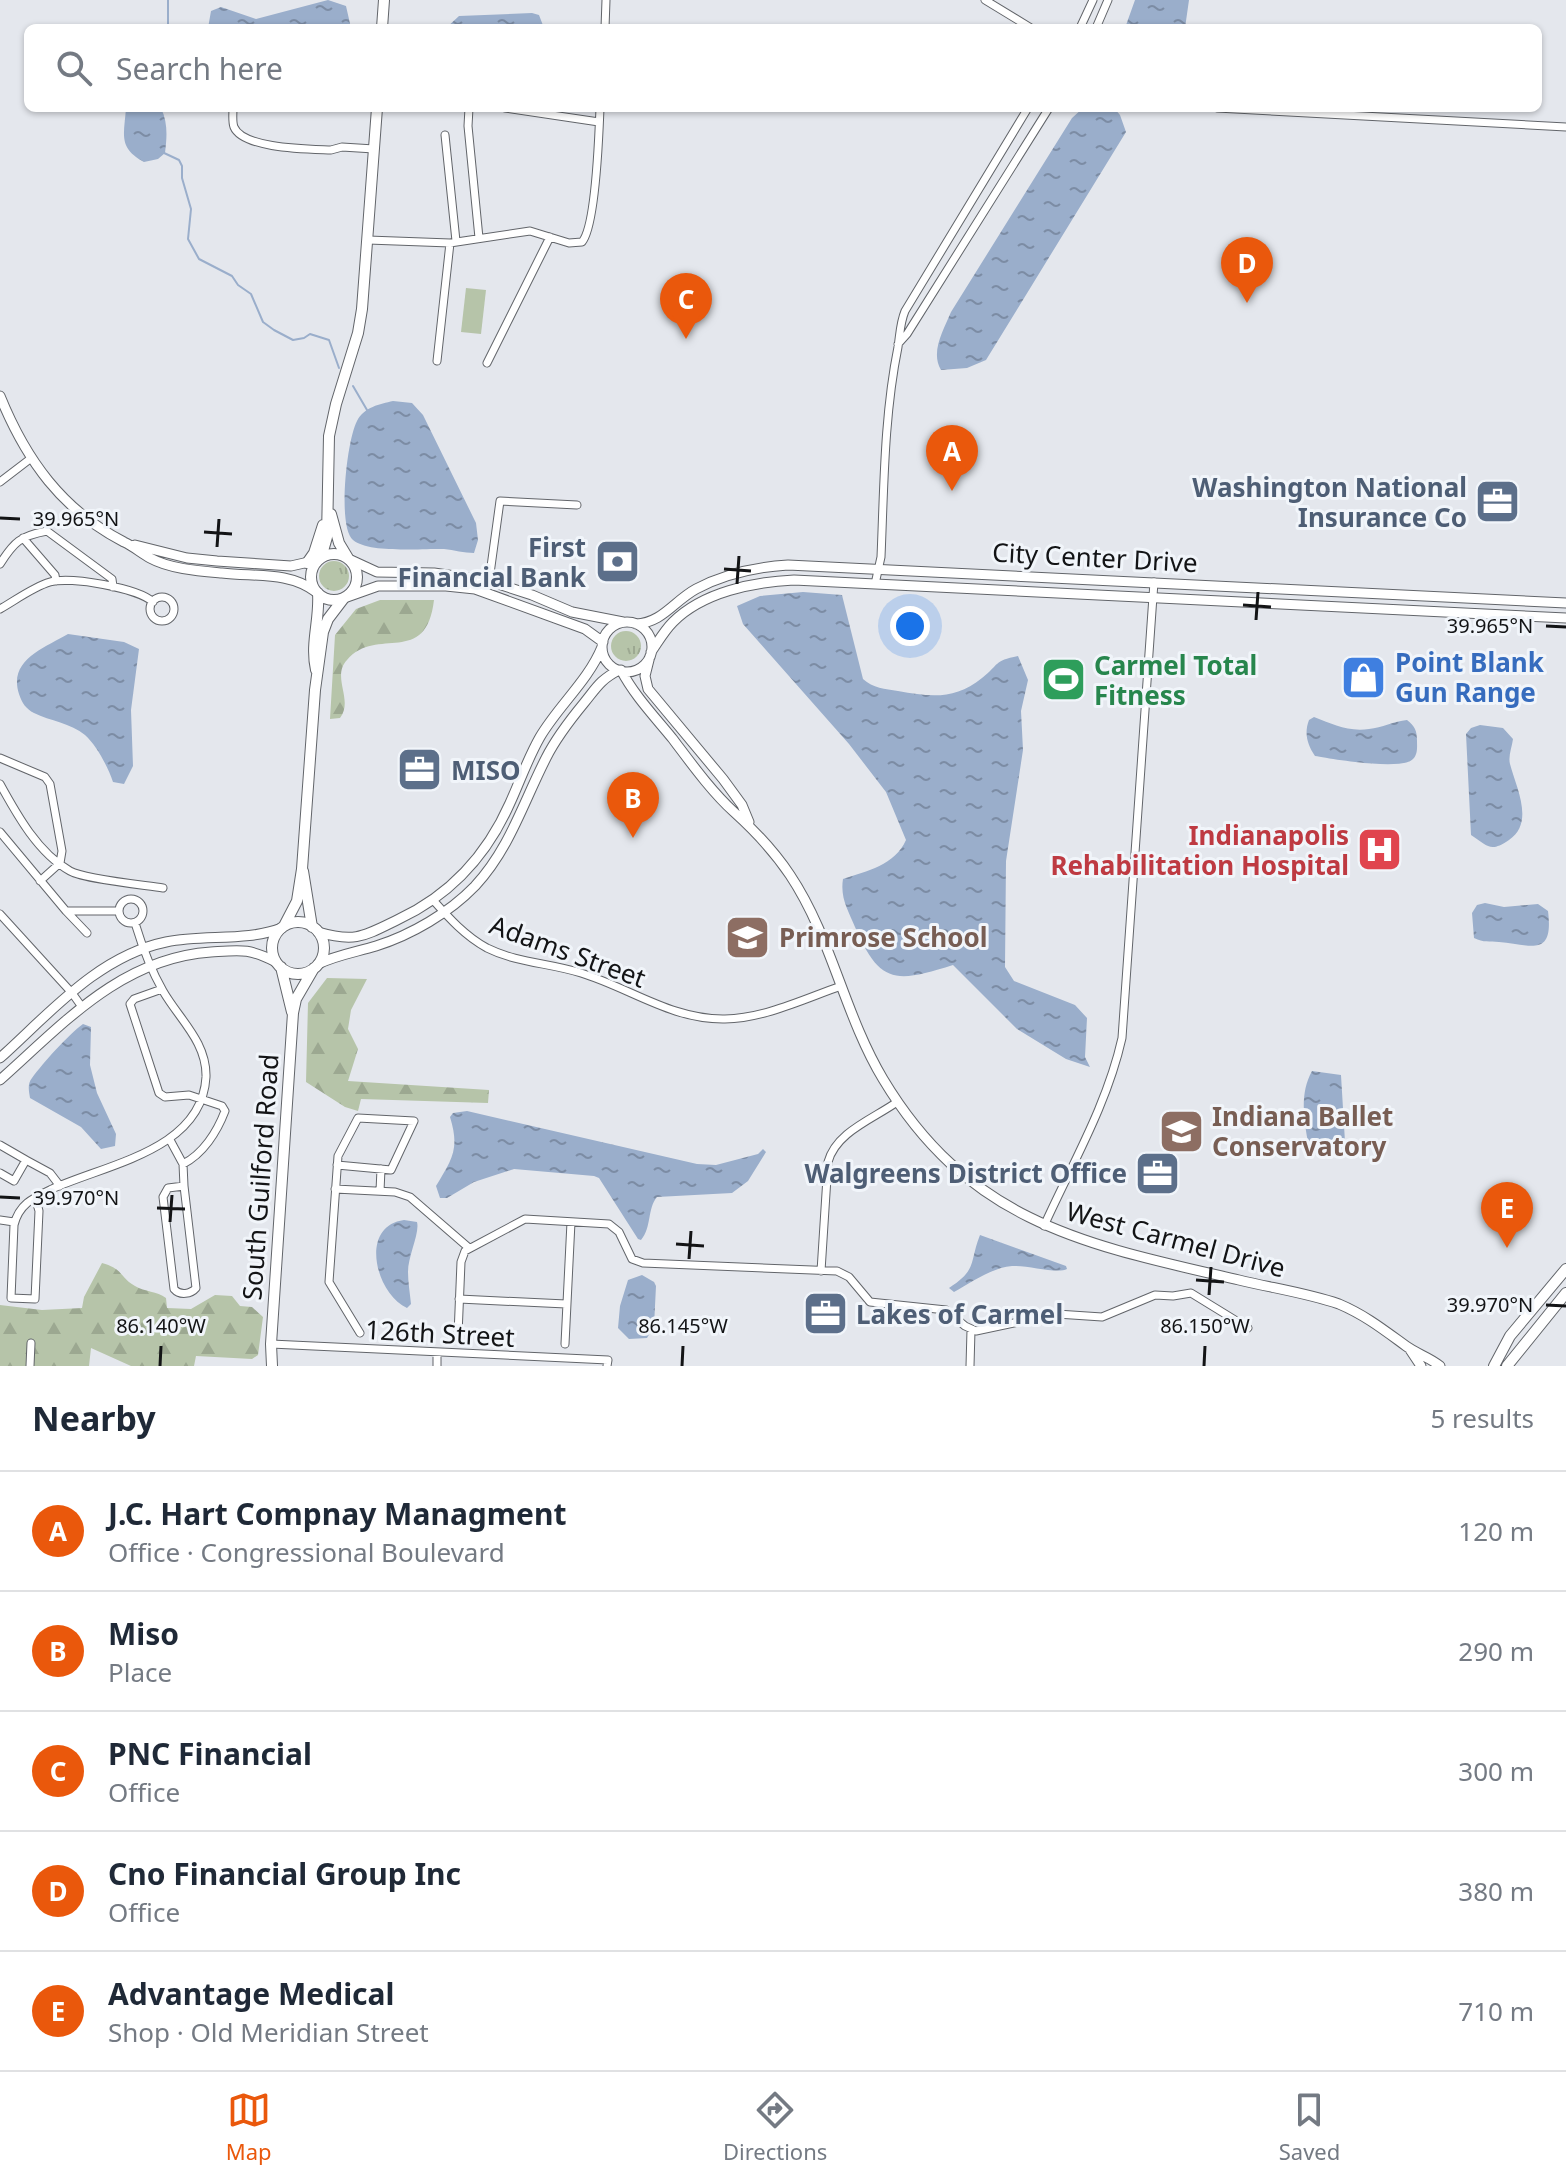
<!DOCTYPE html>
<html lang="en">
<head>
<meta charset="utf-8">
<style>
  :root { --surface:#fff; --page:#f6f6f7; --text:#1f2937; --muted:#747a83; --line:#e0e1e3; --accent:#ea580c }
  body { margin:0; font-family:"Noto Sans",sans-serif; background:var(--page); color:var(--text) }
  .you { position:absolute; left:910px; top:626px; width:28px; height:28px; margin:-20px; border:6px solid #fff; border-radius:50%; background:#1a73e8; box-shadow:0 0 0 12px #1a73e833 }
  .badge { display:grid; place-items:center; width:52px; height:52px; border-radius:50%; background:var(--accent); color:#fff; font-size:26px; font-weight:700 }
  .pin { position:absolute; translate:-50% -66px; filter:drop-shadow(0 2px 4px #0008) }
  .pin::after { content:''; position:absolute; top:42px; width:28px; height:24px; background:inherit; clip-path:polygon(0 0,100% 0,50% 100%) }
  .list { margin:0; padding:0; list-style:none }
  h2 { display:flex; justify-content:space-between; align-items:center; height:104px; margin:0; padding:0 32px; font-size:34px }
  h2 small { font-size:26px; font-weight:400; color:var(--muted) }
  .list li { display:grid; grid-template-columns:52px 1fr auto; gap:24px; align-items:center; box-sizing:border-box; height:120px; padding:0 32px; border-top:2px solid var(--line) }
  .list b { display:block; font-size:30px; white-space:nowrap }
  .list p { margin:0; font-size:26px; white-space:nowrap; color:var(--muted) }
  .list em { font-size:26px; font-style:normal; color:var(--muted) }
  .icon { flex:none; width:44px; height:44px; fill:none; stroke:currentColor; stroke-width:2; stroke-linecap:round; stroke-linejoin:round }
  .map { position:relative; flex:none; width:1566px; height:1366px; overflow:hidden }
  .search { position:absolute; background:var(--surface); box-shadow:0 2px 6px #0004; left:24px; right:24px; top:24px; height:88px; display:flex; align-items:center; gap:20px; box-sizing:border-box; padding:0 28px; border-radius:12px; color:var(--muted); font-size:30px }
  .sheet { height:704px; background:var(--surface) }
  nav { display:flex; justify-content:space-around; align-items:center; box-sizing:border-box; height:112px; border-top:2px solid var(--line); background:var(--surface); font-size:22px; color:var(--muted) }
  nav a { display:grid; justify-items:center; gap:4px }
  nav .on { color:var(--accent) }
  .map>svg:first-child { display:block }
  .grass { fill:url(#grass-tufts) }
  .forest { fill:url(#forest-firs) }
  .pitch { fill:#b6c4a9 }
  .water { fill:url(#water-ripples) }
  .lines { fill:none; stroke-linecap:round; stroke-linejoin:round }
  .stream { stroke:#9aaecb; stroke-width:2 }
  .minor-casing { stroke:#62656a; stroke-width:9 }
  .tertiary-casing { stroke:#62656a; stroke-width:11 }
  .secondary-casing { stroke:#62656a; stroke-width:12 }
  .minor { stroke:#fff; stroke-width:7 }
  .tertiary { stroke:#fff; stroke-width:9 }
  .secondary { stroke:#fff; stroke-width:10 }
  .ticks { fill:none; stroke:#131416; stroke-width:3 }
  .labels { text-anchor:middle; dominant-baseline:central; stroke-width:6; stroke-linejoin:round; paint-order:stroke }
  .service-label { font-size:26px; font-weight:bold; fill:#4e5e75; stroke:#f1f5fa; text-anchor:end }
  .street-label { font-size:26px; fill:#131416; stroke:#f1f5fa }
  .shop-label { font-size:26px; font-weight:bold; fill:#366cbe; stroke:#f1f5fa; text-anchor:start }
  .leisure-label { font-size:26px; font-weight:bold; fill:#27864d; stroke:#f1f5fa; text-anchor:start }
  .health-label { font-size:26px; font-weight:bold; fill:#be3a42; stroke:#f1f5fa; text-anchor:end }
  .education-label { font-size:26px; font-weight:bold; fill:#785e54; stroke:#f1f5fa; text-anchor:start }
  .ticks-label { font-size:20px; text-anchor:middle; fill:#131416; stroke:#f1f5fa; stroke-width:6; stroke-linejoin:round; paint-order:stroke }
</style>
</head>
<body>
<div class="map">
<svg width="1566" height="1366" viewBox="0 0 1566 1366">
  <defs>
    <pattern id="grass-tufts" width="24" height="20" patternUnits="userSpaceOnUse" patternTransform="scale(2)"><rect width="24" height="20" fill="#b6c4a9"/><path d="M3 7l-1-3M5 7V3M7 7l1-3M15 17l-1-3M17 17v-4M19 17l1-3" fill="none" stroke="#9ca891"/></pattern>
    <pattern id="forest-firs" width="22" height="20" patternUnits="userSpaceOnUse" patternTransform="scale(2)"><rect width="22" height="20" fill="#b6c4a9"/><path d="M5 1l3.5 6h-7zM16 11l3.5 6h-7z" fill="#9ca891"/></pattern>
    <pattern id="water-ripples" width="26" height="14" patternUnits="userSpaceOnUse" patternTransform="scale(2)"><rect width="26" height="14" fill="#9aaecb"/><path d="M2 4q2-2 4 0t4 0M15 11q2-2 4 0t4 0" fill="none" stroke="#7c8ca4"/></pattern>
  </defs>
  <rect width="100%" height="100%" fill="#e4e7ed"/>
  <path class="grass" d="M319 576a15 15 0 1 1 30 0a15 15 0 1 1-30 0Z
    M611 646a15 15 0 1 1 30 0a15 15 0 1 1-30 0Z"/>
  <path class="forest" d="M380 600H434C426 668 377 625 347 660 331 677 354 700 340 718L330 719 335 635 356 609Z
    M327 978 367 979 351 1010 348 1029 358 1049 348 1081 489 1090 488 1103 361 1099 358 1111 345 1107 306 1082 308 1003Z
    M102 1263C124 1269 119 1277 135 1286 145 1292 157 1291 166 1298L167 1308 191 1309 215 1295 232 1296 240 1306 252 1307 263 1317 258 1355 252 1359 196 1356 194 1366H131L91 1348 89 1366H0V1305L42 1310 82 1308 84 1297Z"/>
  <path class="pitch" d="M466 288 486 290 481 334 461 332Z"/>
  <path class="water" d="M328 0 346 6 351 28H208L211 11 221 7 256 19Z
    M1135 0H1189L1185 28H1125Z
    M532 13 539 15 544 28H446L459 16Z
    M126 108H161C168 123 167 137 165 153L158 159 144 162C118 148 124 135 126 108Z
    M1083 108H1114L1120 115 1126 132 986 360 967 368 941 370C930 352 944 329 951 312L1072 118Z
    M393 401 412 403 423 415 476 523 478 540 474 553C464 553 454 550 444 549 423 548 370 554 353 540 337 527 347 439 357 421 364 407 380 404 393 401Z
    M803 592 842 595 863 679C873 688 885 689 898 691 931 697 955 700 982 678 1000 664 993 661 1018 656L1028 680 1021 711 1023 750 1006 861 1005 967 1014 981 1075 1005 1087 1018 1085 1057 1090 1067 1066 1059 1017 1029 953 965C896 983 880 985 855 927 848 910 840 898 843 879 867 871 895 865 906 840L886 792 849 744 743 624 737 606 760 596Z
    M68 634 124 642 139 649 131 710 133 766 124 784 113 782C108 767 97 746 85 735 71 723 50 721 34 713 26 709 22 703 19 694 8 660 44 648 68 634Z
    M1314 717C1332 724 1348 732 1369 729 1382 728 1394 721 1407 720 1415 726 1417 731 1417 741 1417 746 1418 754 1413 759 1402 771 1332 759 1315 756 1307 744 1304 733 1309 720Z
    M1480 725 1503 728 1513 739C1512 747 1508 756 1510 764 1516 787 1535 823 1509 840 1490 853 1488 846 1471 835L1466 734 1471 728Z
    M1485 903 1504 907 1538 904 1548 911C1554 959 1530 944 1499 942 1489 941 1484 943 1474 938L1472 913 1477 905Z
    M83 1024 91 1027 90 1065 97 1093 116 1134 115 1146 101 1149 81 1127 30 1098C29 1091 27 1084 32 1078 43 1063 68 1035 83 1024Z
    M1312 1071 1341 1075 1345 1142 1342 1151 1337 1156 1310 1153C1305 1126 1298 1096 1312 1071Z
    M467 1111 697 1164 716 1165 758 1154 763 1149 766 1152 748 1181 732 1193 657 1197C647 1209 652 1227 641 1240L638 1239 599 1178 594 1176 514 1169 474 1182 447 1198H440L436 1186C452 1159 460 1149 450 1117L453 1113Z
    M404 1220 417 1222C420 1233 408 1256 408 1272 408 1282 410 1294 411 1304L407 1308C375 1293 359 1226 404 1220Z
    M980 1235 1066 1266 1067 1269C1057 1274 1027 1265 1012 1266 991 1268 972 1282 954 1292L949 1288C978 1269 969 1263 980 1235Z
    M642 1275 654 1282 656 1286 654 1326 647 1338 629 1339 618 1328 620 1306 628 1280Z"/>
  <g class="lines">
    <path class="stream" d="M168 0V28
      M162 152 179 160 182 166V178L191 209 188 239 199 259 232 276 238 285 251 294 263 322 274 330 293 340 304 338 310 334 329 340 339 368
      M353 386 367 410"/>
    <defs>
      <path id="minor" d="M985 0 1031 28
        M605 28 606 0
        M1080 28 1093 0
        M1096 28 1108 0
        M233 108C233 114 232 122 234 127 243 149 310 149 331 150L342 147 374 149
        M469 108 468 126 479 238
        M505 108 599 122
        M1217 108 1566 127
        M445 135 456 241
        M368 240 450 243 530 231 569 243 582 242C596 226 599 133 600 108
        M898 344 907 334 1049 108
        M437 361 450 243
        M487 363 550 237
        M0 482 30 459
        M23 538 55 575 56 581
        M0 564C14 542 20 536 47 531L112 579 113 587
        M489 581 500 501 577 505
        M875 584 881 557C884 487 884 416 898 347 900 334 900 323 905 311L1028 108
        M150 609a12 12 0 1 1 24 0a12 12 0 1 1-24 0Z
        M0 609C16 600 33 587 50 582 70 576 138 588 153 602
        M0 758 45 777 50 784 62 851 60 863 40 881
        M0 784C17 815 38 853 70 871 84 879 144 885 163 888
        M0 832 66 911H119
        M119 911a12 12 0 1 1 24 0a12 12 0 1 1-24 0Z
        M433 900C449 918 465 936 487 948 517 963 550 963 581 973 630 988 672 1020 725 1019 765 1018 804 999 841 986
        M66 911 87 933
        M0 914 72 993 82 1007
        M162 989 134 999 130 1004 159 1093 165 1097 189 1095 222 1106 225 1111C217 1132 203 1154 183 1164
        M170 1140 183 1164 184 1186
        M0 1145 26 1160 14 1181 0 1173
        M26 1160 50 1173 60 1186
        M337 1165 391 1170 414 1121 358 1118 338 1156 329 1282 360 1333
        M184 1186 196 1288C191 1294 180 1296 174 1289L163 1197 168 1188Z
        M335 1189 395 1192 410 1197 469 1248
        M380 1191 381 1169
        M35 1197 39 1211 35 1299 11 1298 14 1225C19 1204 33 1198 52 1189 107 1164 202 1150 206 1077 207 1042 179 1019 163 991 151 970 142 946 135 923
        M0 1220 14 1222
        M1044 1226C1072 1164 1107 1105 1122 1038L1154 582
        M821 1271 828 1162C836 1132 873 1119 897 1102
        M459 1299 566 1304
        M458 1335 461 1262 465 1251 525 1219 609 1224 619 1232 632 1259 643 1263 837 1271 849 1277 870 1302 946 1310 965 1326 976 1331 1057 1314 1102 1317 1155 1295 1173 1296 1191 1293 1248 1328
        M271 1344 608 1360 607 1366
        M565 1344 571 1222
        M30 1366 31 1343
        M437 1366V1353
        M970 1366 971 1330"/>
      <path id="tertiary" d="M0 396C26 460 62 510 124 542 133 546 141 553 150 558 170 569 199 571 222 573 254 577 289 571 316 592
        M135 545 187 558 217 561 291 566 313 561
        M351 560 377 572 434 573 489 581 532 595 572 612 623 622
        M347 597 378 586H446L475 589 585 629 603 642
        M602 647a25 25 0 1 1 50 0a25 25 0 1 1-50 0Z
        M636 624C662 623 674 601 696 589 724 574 756 567 788 565L1566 603
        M651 652C658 642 664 631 673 622 703 592 753 582 794 580L1566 618
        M650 656 645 676 648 689 723 779 742 805 749 822
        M621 670C634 695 654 716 672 738 691 763 711 791 734 812 755 831 774 851 790 875 832 938 844 1014 883 1079 970 1224 1087 1245 1239 1280 1272 1288 1307 1293 1339 1304 1365 1315 1384 1330 1406 1346 1417 1354 1429 1357 1440 1366
        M318 932C356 943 364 936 399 919 450 895 487 855 510 803 520 781 528 758 540 737 559 705 588 681 602 647
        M318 964C337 955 356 952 376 946 411 935 449 913 475 886 510 848 523 803 546 758 556 738 570 720 584 703 597 687 600 680 619 670
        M0 1058C49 1014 98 956 166 942 205 934 245 942 282 928
        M0 1080C63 1024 121 958 211 952 241 950 249 948 276 962
        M1409 1348 1421 1366"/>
      <path id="secondary" d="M382 28 384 0
        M331 514 339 543 348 558
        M311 577a23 23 0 1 1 46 0a23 23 0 1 1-46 0Z
        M321 558 327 537 329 436 336 404 358 333 362 309 377 108
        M307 563 314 553 323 525
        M316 670C310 643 320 620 318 593
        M303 871 312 927
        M272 948a26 26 0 1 1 52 0a26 26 0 1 1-52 0Z
        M284 926 297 901 302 869 315 690 323 632 328 619 344 598
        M281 967 292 1012
        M272 1366 271 1344 293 1013 296 999 314 968
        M1494 1366 1510 1336 1566 1269
        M1507 1366 1566 1293"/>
    </defs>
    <use href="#minor" class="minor-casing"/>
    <use href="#tertiary" class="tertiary-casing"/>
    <use href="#secondary" class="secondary-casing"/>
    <use href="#minor" class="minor"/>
    <use href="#tertiary" class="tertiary"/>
    <use href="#secondary" class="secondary"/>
  </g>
  <path class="ticks" d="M0 518 20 519M204 532 232 534M217 547 219 519M724 569 751 571M737 584 739 556M1243 605 1271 607M1256 620 1258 592M1546 626 1566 627M0 1197 20 1198M157 1208 185 1209M170 1222 172 1195M676 1244 704 1246M689 1259 691 1231M1196 1280 1224 1282M1209 1295 1211 1267M1546 1305 1566 1306M160 1366 161 1346M682 1366 683 1346M1204 1366 1205 1346"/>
  <defs>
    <symbol id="office-square" viewBox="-11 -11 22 22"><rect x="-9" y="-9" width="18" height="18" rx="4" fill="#5c6f8a" stroke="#f1f5fa"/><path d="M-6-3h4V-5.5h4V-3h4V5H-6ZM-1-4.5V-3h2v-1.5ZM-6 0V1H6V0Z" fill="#fff"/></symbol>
    <symbol id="bank-square" viewBox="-11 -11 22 22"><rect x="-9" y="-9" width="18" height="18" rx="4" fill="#5c6f8a" stroke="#f1f5fa"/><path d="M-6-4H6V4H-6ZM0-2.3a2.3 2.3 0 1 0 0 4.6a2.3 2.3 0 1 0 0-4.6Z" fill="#fff"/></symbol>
    <symbol id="shop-square" viewBox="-11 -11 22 22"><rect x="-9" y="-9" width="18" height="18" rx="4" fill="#3f7fe0" stroke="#f1f5fa"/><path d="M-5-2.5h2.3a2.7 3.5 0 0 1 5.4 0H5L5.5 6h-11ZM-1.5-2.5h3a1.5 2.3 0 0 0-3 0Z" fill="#fff"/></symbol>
    <symbol id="stadium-square" viewBox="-11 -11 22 22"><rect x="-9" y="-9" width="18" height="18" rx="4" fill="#2e9e5b" stroke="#f1f5fa"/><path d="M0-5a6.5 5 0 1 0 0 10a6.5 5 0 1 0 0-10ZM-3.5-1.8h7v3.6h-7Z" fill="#fff"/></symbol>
    <symbol id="hospital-square" viewBox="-11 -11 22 22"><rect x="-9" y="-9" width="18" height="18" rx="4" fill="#e0444e" stroke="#f1f5fa"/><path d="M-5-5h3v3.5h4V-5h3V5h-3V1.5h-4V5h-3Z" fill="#fff"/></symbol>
    <symbol id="school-square" viewBox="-11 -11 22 22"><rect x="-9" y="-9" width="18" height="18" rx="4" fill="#8d6e63" stroke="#f1f5fa"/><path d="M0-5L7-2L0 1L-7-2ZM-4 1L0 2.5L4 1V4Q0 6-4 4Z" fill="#fff"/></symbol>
  </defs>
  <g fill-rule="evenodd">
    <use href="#office-square" x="1472" y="476" width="51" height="51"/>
    <use href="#bank-square" x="592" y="536" width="51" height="51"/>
    <use href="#shop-square" x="1338" y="652" width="51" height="51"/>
    <use href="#stadium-square" x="1038" y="654" width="51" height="51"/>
    <use href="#office-square" x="394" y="744" width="51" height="51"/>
    <use href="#hospital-square" x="1354" y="824" width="51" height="51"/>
    <use href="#school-square" x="722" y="912" width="51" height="51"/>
    <use href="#school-square" x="1156" y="1106" width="51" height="51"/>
    <use href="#office-square" x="1132" y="1148" width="51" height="51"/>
    <use href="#office-square" x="800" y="1288" width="51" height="51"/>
  </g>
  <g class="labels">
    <g class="service-label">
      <text x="1467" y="487">Washington National<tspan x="1467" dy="30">Insurance Co</tspan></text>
      <text x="586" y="547">First<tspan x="586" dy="30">Financial Bank</tspan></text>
      <text x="451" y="770" text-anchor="start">MISO</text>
      <text x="1127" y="1173">Walgreens District Office</text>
      <text x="856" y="1314" text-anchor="start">Lakes of Carmel</text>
    </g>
    <g class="street-label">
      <text transform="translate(1095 557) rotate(3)">City Center Drive</text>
      <text transform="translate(568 951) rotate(20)">Adams Street</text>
      <text transform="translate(260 1177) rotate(-86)">South Guilford Road</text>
      <text transform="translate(1176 1239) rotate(15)">West Carmel Drive</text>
      <text transform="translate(440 1333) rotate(3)">126th Street</text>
    </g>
    <g class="shop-label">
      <text x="1395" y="662">Point Blank<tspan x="1395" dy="30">Gun Range</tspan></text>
    </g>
    <g class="leisure-label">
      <text x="1094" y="665">Carmel Total<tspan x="1094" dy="30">Fitness</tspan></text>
    </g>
    <g class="health-label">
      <text x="1349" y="835">Indianapolis<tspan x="1349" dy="30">Rehabilitation Hospital</tspan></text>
    </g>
    <g class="education-label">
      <text x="779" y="937">Primrose School</text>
      <text x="1212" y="1116">Indiana Ballet<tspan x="1212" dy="30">Conservatory</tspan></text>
    </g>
  </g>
  <g class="ticks-label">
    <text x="76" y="526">39.965°N</text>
    <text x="1490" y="633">39.965°N</text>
    <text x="76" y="1205">39.970°N</text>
    <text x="1490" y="1312">39.970°N</text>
    <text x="161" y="1333">86.140°W</text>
    <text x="683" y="1333">86.145°W</text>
    <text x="1205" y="1333">86.150°W</text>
  </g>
</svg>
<div class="you"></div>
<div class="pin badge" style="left:952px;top:491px">A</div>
<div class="pin badge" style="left:633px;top:838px">B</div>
<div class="pin badge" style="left:686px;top:339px">C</div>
<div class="pin badge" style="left:1247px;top:303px">D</div>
<div class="pin badge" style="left:1507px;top:1248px">E</div>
<div class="search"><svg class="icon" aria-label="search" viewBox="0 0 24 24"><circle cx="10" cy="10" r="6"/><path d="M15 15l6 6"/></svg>Search here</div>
</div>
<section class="sheet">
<h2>Nearby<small>5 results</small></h2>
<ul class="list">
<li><span class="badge">A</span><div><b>J.C. Hart Compnay Managment</b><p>Office · Congressional Boulevard</p></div><em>120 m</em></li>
<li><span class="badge">B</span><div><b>Miso</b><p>Place</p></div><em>290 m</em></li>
<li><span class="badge">C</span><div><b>PNC Financial</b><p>Office</p></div><em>300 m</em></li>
<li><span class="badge">D</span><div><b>Cno Financial Group Inc</b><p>Office</p></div><em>380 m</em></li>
<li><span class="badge">E</span><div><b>Advantage Medical</b><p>Shop · Old Meridian Street</p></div><em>710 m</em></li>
</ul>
</section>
<nav>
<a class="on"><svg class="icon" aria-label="map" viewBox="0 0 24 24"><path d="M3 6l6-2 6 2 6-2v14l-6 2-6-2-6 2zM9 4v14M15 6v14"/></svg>Map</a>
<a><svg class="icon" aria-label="directions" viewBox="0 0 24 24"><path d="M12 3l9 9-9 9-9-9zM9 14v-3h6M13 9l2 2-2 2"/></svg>Directions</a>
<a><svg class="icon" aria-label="saved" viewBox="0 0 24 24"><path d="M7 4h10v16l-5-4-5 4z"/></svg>Saved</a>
</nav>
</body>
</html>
